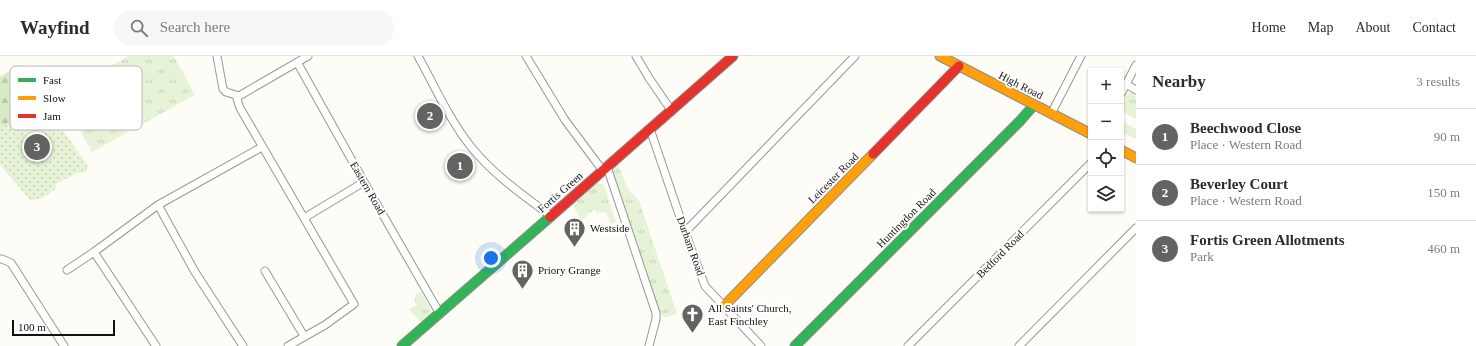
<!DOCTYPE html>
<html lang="en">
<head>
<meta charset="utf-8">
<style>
  :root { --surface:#fff; --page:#f7f7f7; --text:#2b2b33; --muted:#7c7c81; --line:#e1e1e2; --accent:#646362 }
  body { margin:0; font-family:"Times New Roman",serif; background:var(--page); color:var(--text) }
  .controls { position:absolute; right:12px; top:12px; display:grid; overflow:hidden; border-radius:0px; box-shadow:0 1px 3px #0004 }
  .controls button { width:36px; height:36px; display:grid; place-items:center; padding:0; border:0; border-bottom:1px solid var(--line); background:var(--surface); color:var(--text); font:20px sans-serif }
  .scale { position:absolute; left:12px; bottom:10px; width:103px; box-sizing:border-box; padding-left:4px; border:2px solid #111; border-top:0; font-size:11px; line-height:14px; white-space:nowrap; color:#111; -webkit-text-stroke:3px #fff; paint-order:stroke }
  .you { position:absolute; left:491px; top:202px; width:14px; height:14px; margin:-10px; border:3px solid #fff; border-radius:50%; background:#1a73e8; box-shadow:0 0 0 6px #1a73e833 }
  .badge { display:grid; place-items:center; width:26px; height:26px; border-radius:50%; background:var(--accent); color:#fff; font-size:13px; font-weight:700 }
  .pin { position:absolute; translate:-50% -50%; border:2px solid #fff; box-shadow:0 1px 4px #0006 }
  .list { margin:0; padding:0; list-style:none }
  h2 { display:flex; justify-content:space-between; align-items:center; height:52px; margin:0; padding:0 16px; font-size:17px }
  h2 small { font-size:13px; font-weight:400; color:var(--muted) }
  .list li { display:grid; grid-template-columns:26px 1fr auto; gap:12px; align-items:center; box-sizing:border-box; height:56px; padding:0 16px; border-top:1px solid var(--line) }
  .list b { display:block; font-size:15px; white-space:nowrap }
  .list p { margin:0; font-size:13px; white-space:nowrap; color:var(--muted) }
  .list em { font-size:13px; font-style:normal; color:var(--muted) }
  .icon { flex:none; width:22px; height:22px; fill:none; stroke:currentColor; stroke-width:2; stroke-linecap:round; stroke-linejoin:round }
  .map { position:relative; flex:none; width:1136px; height:290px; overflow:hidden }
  header { display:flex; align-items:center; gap:24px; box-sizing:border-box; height:56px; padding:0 20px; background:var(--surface); border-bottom:1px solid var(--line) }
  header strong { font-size:19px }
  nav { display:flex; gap:22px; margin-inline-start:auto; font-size:14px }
  .search { width:280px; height:36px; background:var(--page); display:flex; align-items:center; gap:10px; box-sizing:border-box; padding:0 14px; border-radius:22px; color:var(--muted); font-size:15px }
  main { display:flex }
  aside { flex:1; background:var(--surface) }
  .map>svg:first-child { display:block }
  .grass { fill:url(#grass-tufts) }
  .forest { fill:url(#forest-firs) }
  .garden { fill:url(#garden-dots) }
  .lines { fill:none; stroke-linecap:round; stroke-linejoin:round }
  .street-casing { stroke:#979795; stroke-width:9 }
  .fast-casing { stroke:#8e8d8b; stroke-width:11 }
  .slow-casing { stroke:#8e8d8b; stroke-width:11 }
  .jam-casing { stroke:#8e8d8b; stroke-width:11 }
  .street { stroke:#fffffe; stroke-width:7 }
  .fast { stroke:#30b455; stroke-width:9 }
  .slow { stroke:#ff9f0a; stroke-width:9 }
  .jam { stroke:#e5322d; stroke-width:9 }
  .labels { text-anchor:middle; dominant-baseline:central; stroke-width:4; stroke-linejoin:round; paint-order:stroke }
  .street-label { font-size:11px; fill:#111; stroke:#fff }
  .poi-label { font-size:11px; fill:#111; stroke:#fff; text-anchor:start }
  .key { fill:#fff; stroke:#b8b8b8; stroke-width:1 }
  .key-label { font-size:11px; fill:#111 }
</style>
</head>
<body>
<header>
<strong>Wayfind</strong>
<div class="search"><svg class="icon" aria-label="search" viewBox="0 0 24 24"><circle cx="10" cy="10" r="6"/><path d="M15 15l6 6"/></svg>Search here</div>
<nav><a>Home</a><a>Map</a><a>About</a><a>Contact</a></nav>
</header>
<main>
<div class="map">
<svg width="1136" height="290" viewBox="0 0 1136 290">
  <defs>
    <pattern id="grass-tufts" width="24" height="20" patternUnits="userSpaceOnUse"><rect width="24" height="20" fill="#e7f3d7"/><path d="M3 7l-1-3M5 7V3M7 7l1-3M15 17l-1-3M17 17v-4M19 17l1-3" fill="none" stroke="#c5cfb8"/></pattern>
    <pattern id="forest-firs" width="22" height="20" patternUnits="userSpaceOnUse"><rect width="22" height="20" fill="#d8eac5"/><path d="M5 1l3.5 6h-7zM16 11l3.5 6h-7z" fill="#b8c8a8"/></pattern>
    <pattern id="garden-dots" width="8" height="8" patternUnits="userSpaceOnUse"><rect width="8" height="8" fill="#e7f3d7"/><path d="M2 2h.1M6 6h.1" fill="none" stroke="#c5cfb8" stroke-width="1.8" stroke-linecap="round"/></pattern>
  </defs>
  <rect width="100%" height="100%" fill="#fdfcf7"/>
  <path class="grass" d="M129 0H174L195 39 92 96 60 38Z
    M1133 34 1136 36V63L1121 55C1121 47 1126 38 1133 34Z
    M1121 65 1136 73V83L1121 76Z
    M616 103 628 133 639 145 677 258 665 261 656 257 607 111Z
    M597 127 604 129 616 166 611 168 606 156 598 157 594 153 581 165 573 148Z
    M421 236 433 258 422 267 409 253 417 249 414 243 416 238Z"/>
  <path class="forest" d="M19 9 44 47 3 70 0 69V21Z"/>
  <path class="garden" d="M44 47 88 110 86 116 77 117 56 128V132C47 140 41 144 30 144L0 109V69L3 70Z"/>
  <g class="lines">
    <defs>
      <path id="street" d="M217 0 223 33 226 36 239 40
        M418 0C435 31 450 65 472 92 494 119 523 139 551 160
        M526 0 565 64 603 115
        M636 0 649 22 671 54
        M297 6 364 126 440 258
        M1126 28 1136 34
        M1121 38 1136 9
        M239 40 237 43 240 52 354 248 325 269 288 290
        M239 40 308 0
        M1051 58 1081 0
        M650 73 685 176 705 230 761 290
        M607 111 656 257V263L649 290
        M158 149 195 216 243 290
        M304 162 364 126
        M685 176 855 0
        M94 196 156 290
        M0 203H2L11 207 64 290
        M67 214 94 196 158 149 262 91
        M265 215 304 280
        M908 290 1091 107
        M1019 290 1136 172"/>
      <path id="fast" d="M402 290 550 161
        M795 290 1020 65 1034 49"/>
      <path id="slow" d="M940 0 1091 78
        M1121 94 1136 102
        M724 250 873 98"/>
      <path id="jam" d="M873 98 959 10
        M550 161 733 0"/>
    </defs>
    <use href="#street" class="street-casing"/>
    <use href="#fast" class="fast-casing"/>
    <use href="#slow" class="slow-casing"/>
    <use href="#jam" class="jam-casing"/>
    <use href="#street" class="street"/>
    <use href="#fast" class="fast"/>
    <use href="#slow" class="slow"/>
    <use href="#jam" class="jam"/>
  </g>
  <defs>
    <symbol id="building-pin" viewBox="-11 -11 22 30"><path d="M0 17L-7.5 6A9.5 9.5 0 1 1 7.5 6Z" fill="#646362" stroke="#fff"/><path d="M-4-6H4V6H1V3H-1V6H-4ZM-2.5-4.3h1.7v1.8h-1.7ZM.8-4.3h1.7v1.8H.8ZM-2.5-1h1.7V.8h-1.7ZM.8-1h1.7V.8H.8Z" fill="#fff"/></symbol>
    <symbol id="church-pin" viewBox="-11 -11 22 30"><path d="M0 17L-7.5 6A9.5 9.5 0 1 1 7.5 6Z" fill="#646362" stroke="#fff"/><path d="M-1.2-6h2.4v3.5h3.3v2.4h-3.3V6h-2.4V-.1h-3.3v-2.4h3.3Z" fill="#fff"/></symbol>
  </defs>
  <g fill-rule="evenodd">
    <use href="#building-pin" x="562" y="160" width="25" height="34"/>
    <use href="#building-pin" x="510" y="202" width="25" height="34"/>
    <use href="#church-pin" x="680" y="246" width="25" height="34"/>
  </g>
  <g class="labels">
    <g class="street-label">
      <text transform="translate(1021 29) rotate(27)">High Road</text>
      <text transform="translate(833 122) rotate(-45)">Leicester Road</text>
      <text transform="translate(368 132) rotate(60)">Eastern Road</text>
      <text transform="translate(560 136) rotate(-41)">Fortis Green</text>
      <text transform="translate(906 162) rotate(-45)">Huntingdon Road</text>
      <text transform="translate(691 190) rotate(70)">Durham Road</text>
      <text transform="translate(1000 198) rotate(-45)">Bedford Road</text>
    </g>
    <g class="poi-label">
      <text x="590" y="172">Westside</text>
      <text x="538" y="214">Priory Grange</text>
      <text x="708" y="252">All Saints' Church,<tspan x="708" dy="13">East Finchley</tspan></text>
    </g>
  </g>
  <rect x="10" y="10" width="132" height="64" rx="6" class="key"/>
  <rect x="18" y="22" width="18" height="4" fill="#30b455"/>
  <rect x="18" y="40" width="18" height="4" fill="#ff9f0a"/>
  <rect x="18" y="58" width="18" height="4" fill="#e5322d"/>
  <g class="key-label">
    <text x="43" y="28">Fast</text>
    <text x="43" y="46">Slow</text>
    <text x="43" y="64">Jam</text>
  </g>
</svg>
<div class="controls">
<button>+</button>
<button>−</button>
<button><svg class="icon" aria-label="locate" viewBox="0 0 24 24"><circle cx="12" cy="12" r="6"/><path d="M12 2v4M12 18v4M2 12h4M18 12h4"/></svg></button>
<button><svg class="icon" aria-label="layers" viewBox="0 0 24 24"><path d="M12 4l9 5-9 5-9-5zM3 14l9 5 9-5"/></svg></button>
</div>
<div class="scale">100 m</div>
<div class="you"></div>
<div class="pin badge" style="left:460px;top:110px">1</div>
<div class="pin badge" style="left:430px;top:60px">2</div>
<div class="pin badge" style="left:37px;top:91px">3</div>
</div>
<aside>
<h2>Nearby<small>3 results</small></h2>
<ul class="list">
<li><span class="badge">1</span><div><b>Beechwood Close</b><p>Place · Western Road</p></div><em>90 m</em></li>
<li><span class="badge">2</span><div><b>Beverley Court</b><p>Place · Western Road</p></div><em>150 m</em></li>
<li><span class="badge">3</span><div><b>Fortis Green Allotments</b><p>Park</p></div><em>460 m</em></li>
</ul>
</aside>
</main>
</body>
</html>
